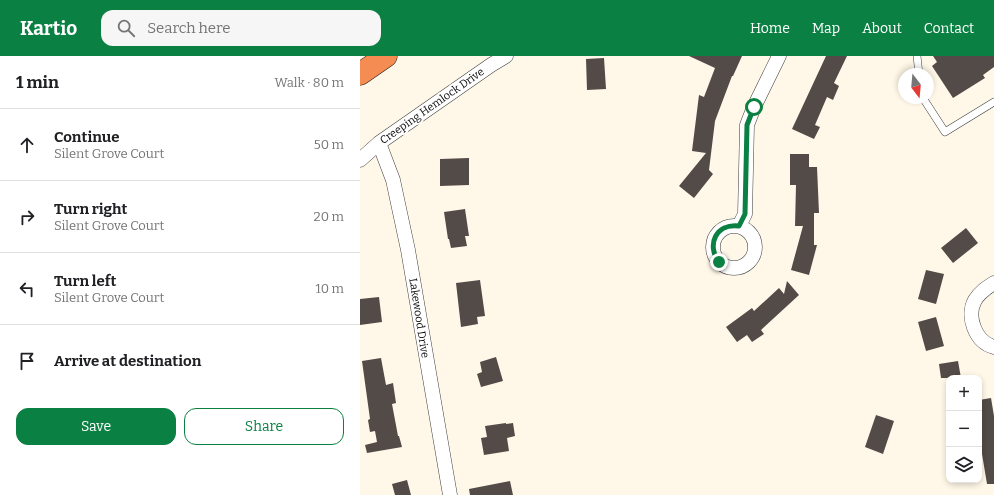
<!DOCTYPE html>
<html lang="en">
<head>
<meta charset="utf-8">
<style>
  :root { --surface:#fff; --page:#f6f6f6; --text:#202124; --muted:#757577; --line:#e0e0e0; --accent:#0b8043 }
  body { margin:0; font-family:Bitter,serif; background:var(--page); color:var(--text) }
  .controls { position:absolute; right:12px; bottom:12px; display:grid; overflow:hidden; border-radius:8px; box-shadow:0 2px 6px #0003 }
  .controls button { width:36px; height:36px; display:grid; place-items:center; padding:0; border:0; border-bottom:1px solid var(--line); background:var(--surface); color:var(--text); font:20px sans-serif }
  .compass { position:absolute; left:538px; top:12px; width:36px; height:36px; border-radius:50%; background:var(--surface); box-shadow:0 2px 6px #0003; rotate:164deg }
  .stop { position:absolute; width:12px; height:12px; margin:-9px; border:3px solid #0b8043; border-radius:50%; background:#fff }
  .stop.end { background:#0b8043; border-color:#fff; box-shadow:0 1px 4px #0008 }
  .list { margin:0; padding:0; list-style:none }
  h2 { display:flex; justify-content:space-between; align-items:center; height:52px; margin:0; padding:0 16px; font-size:17px }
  h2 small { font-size:13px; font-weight:400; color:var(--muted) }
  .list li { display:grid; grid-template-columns:26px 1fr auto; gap:12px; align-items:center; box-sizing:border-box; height:72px; padding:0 16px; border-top:1px solid var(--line) }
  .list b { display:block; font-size:15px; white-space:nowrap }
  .list p { margin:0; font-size:13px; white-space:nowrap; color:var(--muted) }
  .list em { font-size:13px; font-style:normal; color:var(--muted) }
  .actions { display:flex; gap:8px; padding:12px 16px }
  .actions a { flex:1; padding:9px 0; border:1px solid var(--accent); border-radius:12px; text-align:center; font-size:14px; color:var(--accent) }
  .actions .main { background:var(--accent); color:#fff }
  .icon { flex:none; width:22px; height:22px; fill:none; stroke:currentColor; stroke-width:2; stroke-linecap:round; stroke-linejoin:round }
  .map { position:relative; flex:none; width:634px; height:439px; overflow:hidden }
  header { display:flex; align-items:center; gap:24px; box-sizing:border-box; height:56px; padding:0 20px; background:var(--accent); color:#fff }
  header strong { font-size:19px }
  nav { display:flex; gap:22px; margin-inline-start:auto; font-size:14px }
  .search { width:280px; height:36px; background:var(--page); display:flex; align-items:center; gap:10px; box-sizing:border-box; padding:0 14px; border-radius:12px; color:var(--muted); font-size:15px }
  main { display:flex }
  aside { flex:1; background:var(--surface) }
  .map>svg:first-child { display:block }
  .building { fill:#534b47 }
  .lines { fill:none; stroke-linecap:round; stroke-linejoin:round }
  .service-casing { stroke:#3e3e3e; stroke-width:8 }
  .minor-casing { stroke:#3e3e3e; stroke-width:15 }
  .motorway-casing { stroke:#1c1c1c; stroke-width:23 }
  .service { stroke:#fff; stroke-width:7 }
  .minor { stroke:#fff; stroke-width:14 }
  .motorway { stroke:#f58c51; stroke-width:22 }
  .route { stroke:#0b8043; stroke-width:5 }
  .labels { text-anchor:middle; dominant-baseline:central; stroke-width:4; stroke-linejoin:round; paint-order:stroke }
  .street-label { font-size:11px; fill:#0b0b0b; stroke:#fff }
</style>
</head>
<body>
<header>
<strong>Kartio</strong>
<div class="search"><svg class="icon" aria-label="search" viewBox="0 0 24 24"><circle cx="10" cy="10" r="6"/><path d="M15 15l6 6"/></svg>Search here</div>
<nav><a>Home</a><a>Map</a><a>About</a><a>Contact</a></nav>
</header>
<main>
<aside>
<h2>1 min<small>Walk · 80 m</small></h2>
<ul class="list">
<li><svg class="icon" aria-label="ahead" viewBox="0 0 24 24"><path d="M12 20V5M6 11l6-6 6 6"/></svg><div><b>Continue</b><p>Silent Grove Court</p></div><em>50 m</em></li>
<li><svg class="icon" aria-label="right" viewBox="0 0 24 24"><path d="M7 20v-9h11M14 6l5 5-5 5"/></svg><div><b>Turn right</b><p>Silent Grove Court</p></div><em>20 m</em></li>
<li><svg class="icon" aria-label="left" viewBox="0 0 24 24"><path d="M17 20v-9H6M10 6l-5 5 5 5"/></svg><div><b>Turn left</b><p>Silent Grove Court</p></div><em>10 m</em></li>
<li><svg class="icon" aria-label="arrive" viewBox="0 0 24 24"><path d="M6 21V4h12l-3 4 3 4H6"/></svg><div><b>Arrive at destination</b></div></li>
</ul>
<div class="actions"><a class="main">Save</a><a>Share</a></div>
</aside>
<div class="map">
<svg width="634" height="439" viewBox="0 0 634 439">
  <rect width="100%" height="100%" fill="#fff8e8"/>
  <path class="building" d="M329 0H382L373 20H372L355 65 349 114 353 118 334 142 319 130 346 97 332 95 339 39 344 41 355 12Z
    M466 0H487L474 27 479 30 473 44 467 41 455 69 460 71 454 83 432 73Z
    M573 0H634V11L623 19 625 22 593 42 572 10 577 6Z
    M244 2 246 33 227 34 226 3Z
    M430 98H449V111H457L459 157H454V189H457L449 219 431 214 443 170H435L436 129H430Z
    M109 102V129L80 130V103Z
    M105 153 109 180H105L107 190 91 192 89 183H88L84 156Z
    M606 172 618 187 593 207 581 192Z
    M566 214 584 218 576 248 558 243Z
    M120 224 125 260 117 261 118 268 101 271 96 227Z
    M427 225 439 239 401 274 404 278 392 286 387 279 377 286 366 271 392 252 394 255 419 232 424 238Z
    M19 241 22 266 0 269V243Z
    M576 261 584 290 566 295 558 266Z
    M136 301 143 325 121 331 117 318 122 316 120 306Z
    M21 302 26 329 33 327 36 347 32 348 38 380H39L42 391 7 397 5 389 17 386 15 375 10 376 8 364 10 363 2 305Z
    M598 305 601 322H581L579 308Z
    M631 342 634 360V428H627L622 398H619V344Z
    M516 359 534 365 523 398 505 391Z
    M146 367V368L153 367 155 380 147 382 149 395 124 399 121 382 127 381 125 370Z
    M47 424 51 439H35L32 428Z
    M150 425 153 439H110L109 433Z"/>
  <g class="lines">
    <defs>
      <path id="service" d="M557 0 559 18
        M563 42 585 76 634 46"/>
      <path id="minor" d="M19 87 33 124 48 194 90 439
        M0 104 19 87 131 9 146 0
        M353 191a21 21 0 1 1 42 0a21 21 0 1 1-42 0Z
        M379 170 385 158 387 69 394 51 419 0
        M634 227C626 232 620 236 615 244 606 260 615 286 634 291"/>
      <path id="motorway" d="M0 18 26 0"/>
    </defs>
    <use href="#service" class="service-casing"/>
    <use href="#minor" class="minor-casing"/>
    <use href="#motorway" class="motorway-casing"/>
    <use href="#service" class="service"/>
    <use href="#minor" class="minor"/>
    <use href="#motorway" class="motorway"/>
  </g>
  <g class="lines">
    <path class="route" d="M359 206C346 189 356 167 379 170L385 158 387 69 394 51"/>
  </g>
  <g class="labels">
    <g class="street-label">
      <text transform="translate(72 50) rotate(-35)">Creeping Hemlock Drive</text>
      <text transform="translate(59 262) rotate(81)">Lakewood Drive</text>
    </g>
  </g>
</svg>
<div class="controls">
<button>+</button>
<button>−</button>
<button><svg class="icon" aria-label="layers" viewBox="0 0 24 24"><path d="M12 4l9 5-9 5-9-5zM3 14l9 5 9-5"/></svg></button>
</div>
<svg class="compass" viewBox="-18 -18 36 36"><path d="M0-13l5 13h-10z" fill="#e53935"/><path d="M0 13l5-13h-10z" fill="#757577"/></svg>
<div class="stop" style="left:394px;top:51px"></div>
<div class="stop end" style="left:359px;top:206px"></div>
</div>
</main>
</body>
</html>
